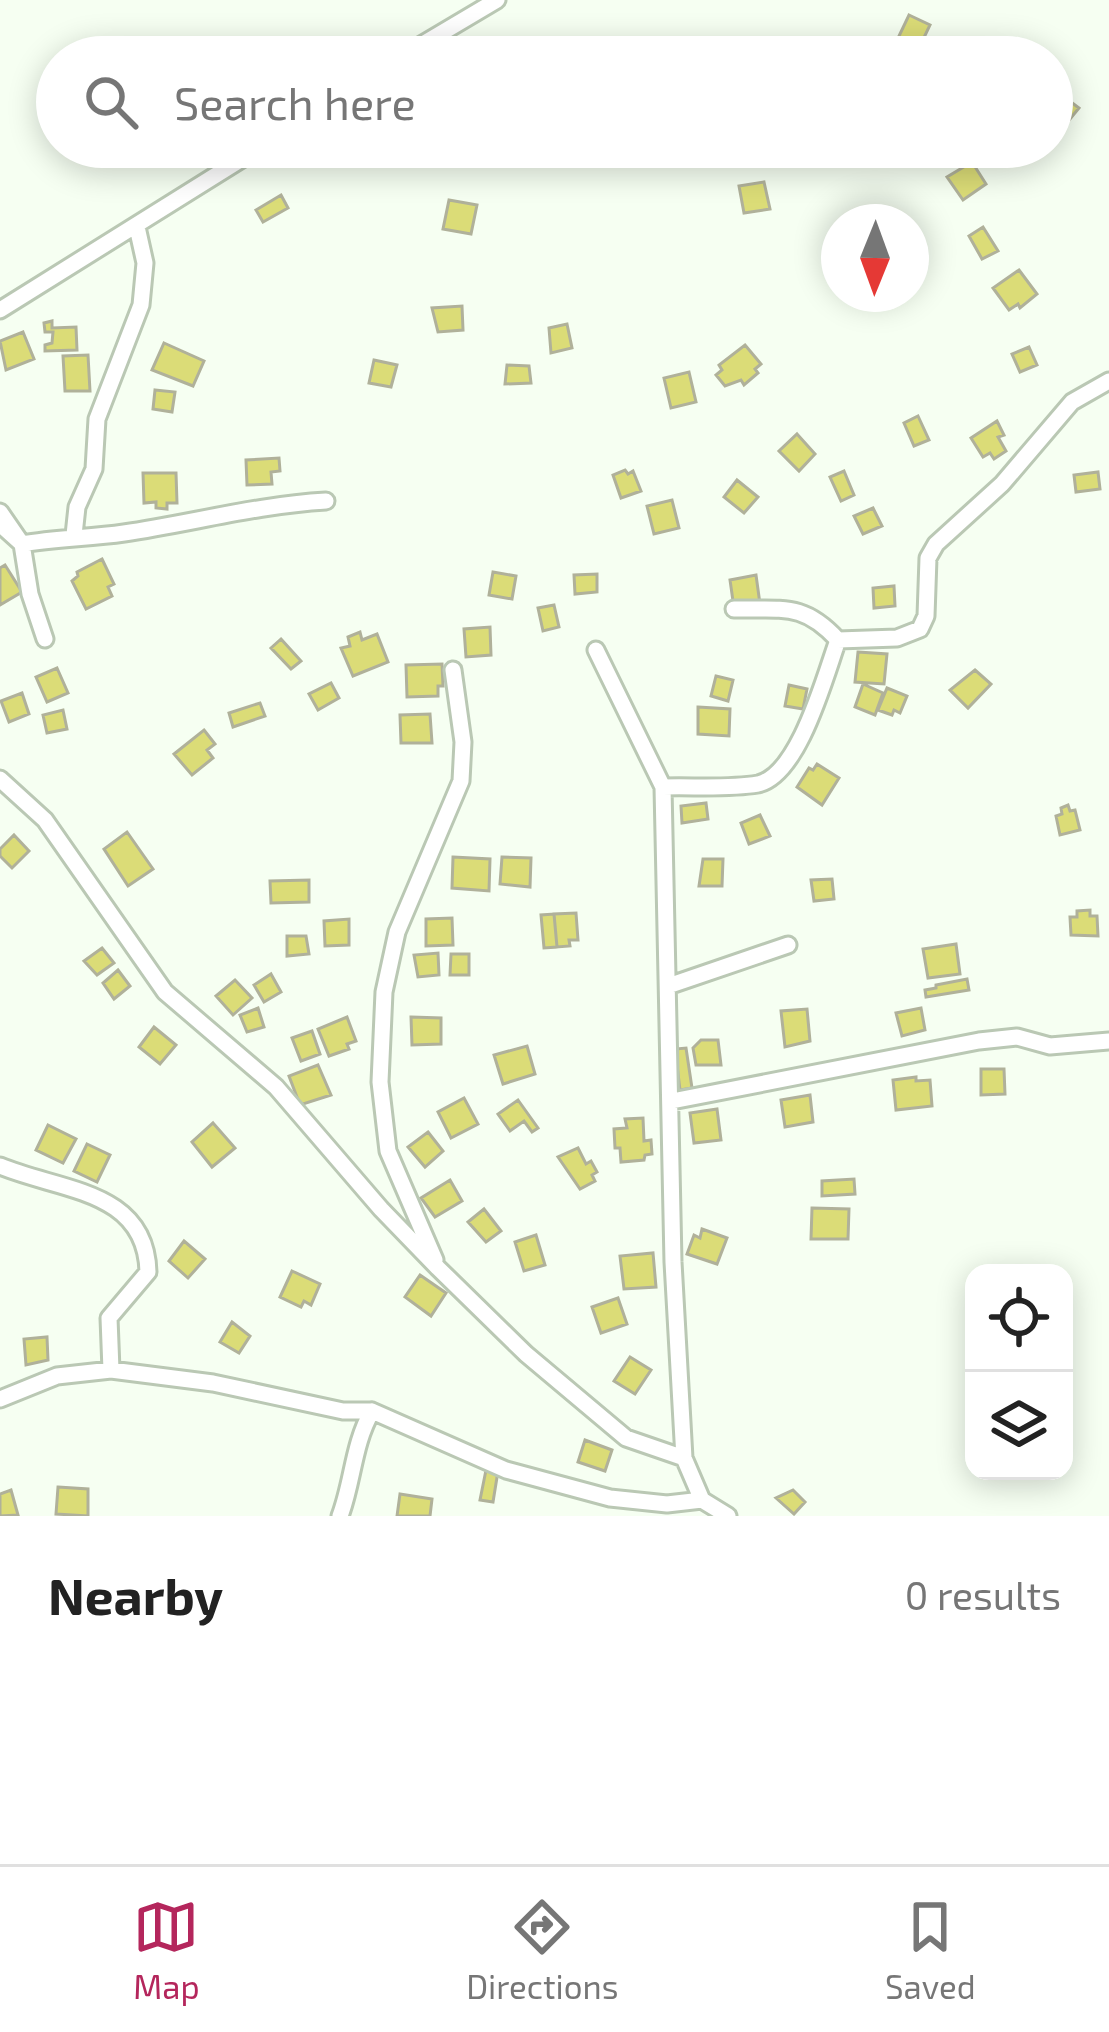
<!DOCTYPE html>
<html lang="en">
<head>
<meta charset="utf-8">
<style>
  :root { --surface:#fff; --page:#f2f2f2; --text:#222; --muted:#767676; --line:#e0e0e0; --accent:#b4265c }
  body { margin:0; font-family:"Exo 2",sans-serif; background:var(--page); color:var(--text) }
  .controls { position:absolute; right:36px; bottom:36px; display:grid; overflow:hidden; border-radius:24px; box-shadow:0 6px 30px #0003 }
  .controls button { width:108px; height:108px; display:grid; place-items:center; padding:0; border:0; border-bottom:3px solid var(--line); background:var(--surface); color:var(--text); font:60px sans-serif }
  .compass { position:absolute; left:821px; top:204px; width:108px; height:108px; border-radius:50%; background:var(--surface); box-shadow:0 6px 30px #0003; rotate:181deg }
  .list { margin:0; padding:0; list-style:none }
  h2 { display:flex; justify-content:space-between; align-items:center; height:156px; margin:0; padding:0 48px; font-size:51px }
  h2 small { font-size:39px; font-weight:400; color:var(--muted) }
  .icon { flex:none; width:66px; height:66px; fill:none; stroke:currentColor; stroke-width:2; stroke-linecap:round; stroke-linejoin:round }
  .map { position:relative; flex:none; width:1109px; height:1516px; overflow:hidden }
  .search { position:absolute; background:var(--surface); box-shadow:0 6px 30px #0003; left:36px; right:36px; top:36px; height:132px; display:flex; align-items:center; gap:30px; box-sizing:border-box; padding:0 42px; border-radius:66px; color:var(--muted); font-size:45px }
  .sheet { height:348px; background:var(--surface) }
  nav { display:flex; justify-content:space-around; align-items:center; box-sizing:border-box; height:168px; border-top:3px solid var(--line); background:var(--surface); font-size:33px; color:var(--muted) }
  nav a { display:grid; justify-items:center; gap:6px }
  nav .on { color:var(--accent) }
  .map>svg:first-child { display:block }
  .building { fill:#dbdc77; stroke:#b0b19a; stroke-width:3 }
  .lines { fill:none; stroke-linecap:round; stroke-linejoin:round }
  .street-casing { stroke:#bac8b4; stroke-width:21 }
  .street { stroke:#fff; stroke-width:15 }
</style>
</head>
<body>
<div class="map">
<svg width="1109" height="1516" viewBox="0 0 1109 1516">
  <rect width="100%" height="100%" fill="#f6fff2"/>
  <path class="building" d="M909 15 930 25 920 46 899 36Z
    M1055 90 1079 108 1061 130 1052 124Z
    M972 162 986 184 963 200 947 177Z
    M764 182 770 209 744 213 739 186Z
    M281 195 288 208 263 222 256 210Z
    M449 200 477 205 471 234 443 229Z
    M983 227 998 251 982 259 969 236Z
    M1019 270 1037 294 1020 308 1018 304 1009 310 993 288Z
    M462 306 463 330 438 332 432 308Z
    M52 321V328L76 327 77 350 45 351V345L52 343 53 332H45L44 323Z
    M567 324 572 348 551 353 549 328Z
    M23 332 34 359 6 370 0 341Z
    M164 343 204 361 193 386 152 370Z
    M745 345 761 364 755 369 758 373 744 385 741 380 725 386 716 375 722 370 719 365Z
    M1029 347 1037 365 1020 372 1012 354Z
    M88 355 90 391H65L63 356Z
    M374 360 397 365 391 387 369 383Z
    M507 365 529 366 531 383 505 384Z
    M689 372 696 402 671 408 664 378Z
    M155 390 175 392 172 412 153 409Z
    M918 416 929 440 914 446 904 423Z
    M997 421 1004 435 998 437 1006 451 994 459 990 453 983 457 971 438Z
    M797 434 815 454 799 471 779 451Z
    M279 458 280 471 271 472 272 484 247 485 246 460Z
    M625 470 628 474 633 471 641 491 621 498 613 475Z
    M844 471 854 495 841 501 830 477Z
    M844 471 854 495 841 501 830 477Z
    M844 471 854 495 841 501 830 477Z
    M1098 472 1100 489 1076 492 1074 475Z
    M143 473H176L177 503H167V509L156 508V502L144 503Z
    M737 480 758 497 744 513 724 497Z
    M672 500 679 528 654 534 647 506Z
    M873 508 882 526 863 534 854 516Z
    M102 559 114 584 108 587 112 596 86 609 72 581 78 576 77 572Z
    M5 565 22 592 0 605V568Z
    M493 572 516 576 512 599 489 595Z
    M597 574V592L575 594 574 575Z
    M756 575 760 604 734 608 730 580Z
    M894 586 895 606 874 608 873 588Z
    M554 605 559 627 543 631 538 608Z
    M490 627 491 655 466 657 464 629Z
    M360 632 362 640 377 634 388 662 353 676 341 648 350 646 348 637Z
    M281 639 301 661 291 669 271 648Z
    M858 652 887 654 884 684 855 682Z
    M442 664 443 686H438V696L407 697 406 665Z
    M57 668 68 693 47 702 36 677Z
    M975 670 991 684 968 708 950 690Z
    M716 676 733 680 728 701 711 696Z
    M331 683 339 698 318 710 309 694Z
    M863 684 883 693 875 715 855 707Z
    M789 685 807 689 803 709 785 706Z
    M887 688 907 696 900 713 894 710 892 715 878 710Z
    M22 693 29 714 9 722 1 701Z
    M260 703 265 716 233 727 229 713Z
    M698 707 730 709 729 736 698 734Z
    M63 710 67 729 47 733 43 715Z
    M430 714 432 743H401L400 715Z
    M204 730 215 744 207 750 213 758 192 775 174 754Z
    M817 764 839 778 822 805 797 787 809 768 813 770Z
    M706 803 708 819 682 823 681 806Z
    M1068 805 1070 811 1075 810 1080 830 1060 835 1056 816 1062 814 1061 808Z
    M760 815 770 836 749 844 741 823Z
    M127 832 153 869 128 886 104 849Z
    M14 835 29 851 12 868 0 856V849Z
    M453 857 490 859 489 891 452 888Z
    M453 857 490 859 489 891 452 888Z
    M453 857 490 859 489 891 452 888Z
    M502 857 531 858 530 887 500 884Z
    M502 857 531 858 530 887 500 884Z
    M502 857 531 858 530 887 500 884Z
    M703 859H723L722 886H699Z
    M703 859H723L722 886H699Z
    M703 859H723L722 886H699Z
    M832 879 834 899 814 901 811 880Z
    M832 879 834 899 814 901 811 880Z
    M309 880V902L271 903 270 881Z
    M1090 910V916H1097L1098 936 1071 935 1070 917H1077V911Z
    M576 913 578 940H569L570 946 557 947 554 914Z
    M554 914 557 947 544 948 541 915Z
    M452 918 453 945 426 946V919Z
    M349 919V945L325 946 324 921Z
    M287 936H306L309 954 287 956Z
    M956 944 960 974 928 978 923 949Z
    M102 948 114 963 97 975 84 961Z
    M438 953 439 975 418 977 414 955Z
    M451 954H469V975H450Z
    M118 970 130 986 114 999 103 983Z
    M271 974 281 992 264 1002 254 985Z
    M967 979 969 990 926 997 925 990 936 988V985Z
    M235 980 252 998 233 1015 216 996Z
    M258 1008 264 1027 247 1032 240 1015Z
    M921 1008 925 1030 902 1036 896 1013Z
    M807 1009 810 1041 785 1047 781 1011Z
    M347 1017 356 1041 347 1044 349 1049 329 1056 318 1029Z
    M411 1017 441 1018V1044L412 1045Z
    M154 1027 176 1045 160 1064 139 1047Z
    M312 1031 320 1054 301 1061 292 1038Z
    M701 1040H718L721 1065H696L693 1048Z
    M527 1046 535 1074 503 1084 494 1055Z
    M686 1048 692 1088 680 1090 675 1049Z
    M318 1065 331 1095 300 1105 289 1076Z
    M981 1069H1004L1005 1094 981 1095Z
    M916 1077V1081L930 1080 932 1106 896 1110 893 1080Z
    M810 1095 813 1122 785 1127 781 1100Z
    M464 1098 478 1124 451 1138 438 1112Z
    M518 1100 538 1128 532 1132 524 1121 510 1131 498 1114Z
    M717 1109 721 1140 694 1143 690 1113Z
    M643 1118 644 1141 651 1140 652 1154 645 1155 644 1160 621 1162 620 1148H615L614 1129 627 1128 625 1119Z
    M213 1123 235 1148 212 1167 192 1142Z
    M48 1125 76 1139 63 1163 36 1150Z
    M428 1132 443 1151 425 1167 408 1147Z
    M87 1144 110 1155 97 1182 74 1171Z
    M578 1148 586 1164 591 1161 597 1172 592 1175 595 1181 580 1189 558 1157Z
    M854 1179 855 1194 822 1196V1181Z
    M450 1180 462 1201 435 1217 421 1198Z
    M812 1208 849 1209 848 1239H811Z
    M484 1209 501 1231 486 1242 468 1222Z
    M702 1229 727 1238 717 1264 687 1254 694 1235 700 1238Z
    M536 1235 545 1265 524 1271 515 1242Z
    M184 1241 205 1259 188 1278 169 1261Z
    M653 1253 656 1287 624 1289 620 1256Z
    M292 1271 320 1284 311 1305 304 1301 301 1307 280 1297Z
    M420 1275 446 1293 431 1316 405 1297Z
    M618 1298 627 1324 601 1333 592 1307Z
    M232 1322 250 1336 239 1353 220 1342Z
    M47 1337 48 1360 26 1365 24 1339Z
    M630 1357 651 1370 635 1394 614 1381Z
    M585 1440 612 1450 605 1471 578 1462Z
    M486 1470 498 1471 493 1502 480 1500Z
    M58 1487 88 1489V1516L56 1514Z
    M11 1490 18 1515 0 1516V1494Z
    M793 1490 805 1502 794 1514 776 1498Z
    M400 1494 432 1499 430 1516H397Z"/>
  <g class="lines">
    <defs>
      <path id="street" d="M401 57 497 0
        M0 310 261 147
        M0 512 22 544 30 594 45 639
        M0 524 22 544C56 538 90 538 124 533 192 523 257 505 326 501
        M74 535 77 507 94 469 97 419 141 305 145 263 137 227
        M838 640 897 638 920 629 926 616 928 558 936 544 1002 484 1072 402 1109 381
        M596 650 663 787 673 1262 684 1458
        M0 779 45 820 165 992 276 1087 381 1209 438 1268 526 1354 626 1438 684 1458 702 1500 728 1516
        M663 787C693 786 728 789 758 784 799 775 825 676 838 640 803 602 783 610 734 609
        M668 986 788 945
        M672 1101 979 1041 1017 1037 1050 1046 1109 1041
        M0 1166C59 1191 146 1189 148 1272L109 1318 111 1370
        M435 1260 388 1151 380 1082 384 992 397 932 461 781 463 742 453 670
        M0 1399 57 1376 111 1370 213 1383 343 1411H372L506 1470 610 1498 667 1504 702 1500
        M340 1516C353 1482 353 1444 372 1411"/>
    </defs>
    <use href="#street" class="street-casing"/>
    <use href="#street" class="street"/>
  </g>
</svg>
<div class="controls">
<button><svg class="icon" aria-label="locate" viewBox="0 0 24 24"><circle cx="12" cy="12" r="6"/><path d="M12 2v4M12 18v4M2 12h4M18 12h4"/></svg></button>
<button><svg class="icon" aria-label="layers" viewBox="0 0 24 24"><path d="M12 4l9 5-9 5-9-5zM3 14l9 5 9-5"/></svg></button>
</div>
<svg class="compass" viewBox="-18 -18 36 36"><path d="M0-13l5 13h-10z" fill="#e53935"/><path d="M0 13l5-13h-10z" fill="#767676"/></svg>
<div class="search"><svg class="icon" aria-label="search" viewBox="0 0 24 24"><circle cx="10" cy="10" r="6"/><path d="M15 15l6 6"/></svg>Search here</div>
</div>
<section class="sheet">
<h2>Nearby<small>0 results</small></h2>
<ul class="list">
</ul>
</section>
<nav>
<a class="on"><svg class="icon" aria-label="map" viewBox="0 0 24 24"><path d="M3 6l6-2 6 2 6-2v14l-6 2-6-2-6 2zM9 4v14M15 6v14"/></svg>Map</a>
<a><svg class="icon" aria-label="directions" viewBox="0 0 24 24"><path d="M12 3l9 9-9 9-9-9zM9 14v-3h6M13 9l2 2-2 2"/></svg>Directions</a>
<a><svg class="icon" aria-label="saved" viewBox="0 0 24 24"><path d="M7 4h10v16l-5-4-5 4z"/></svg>Saved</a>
</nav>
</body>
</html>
